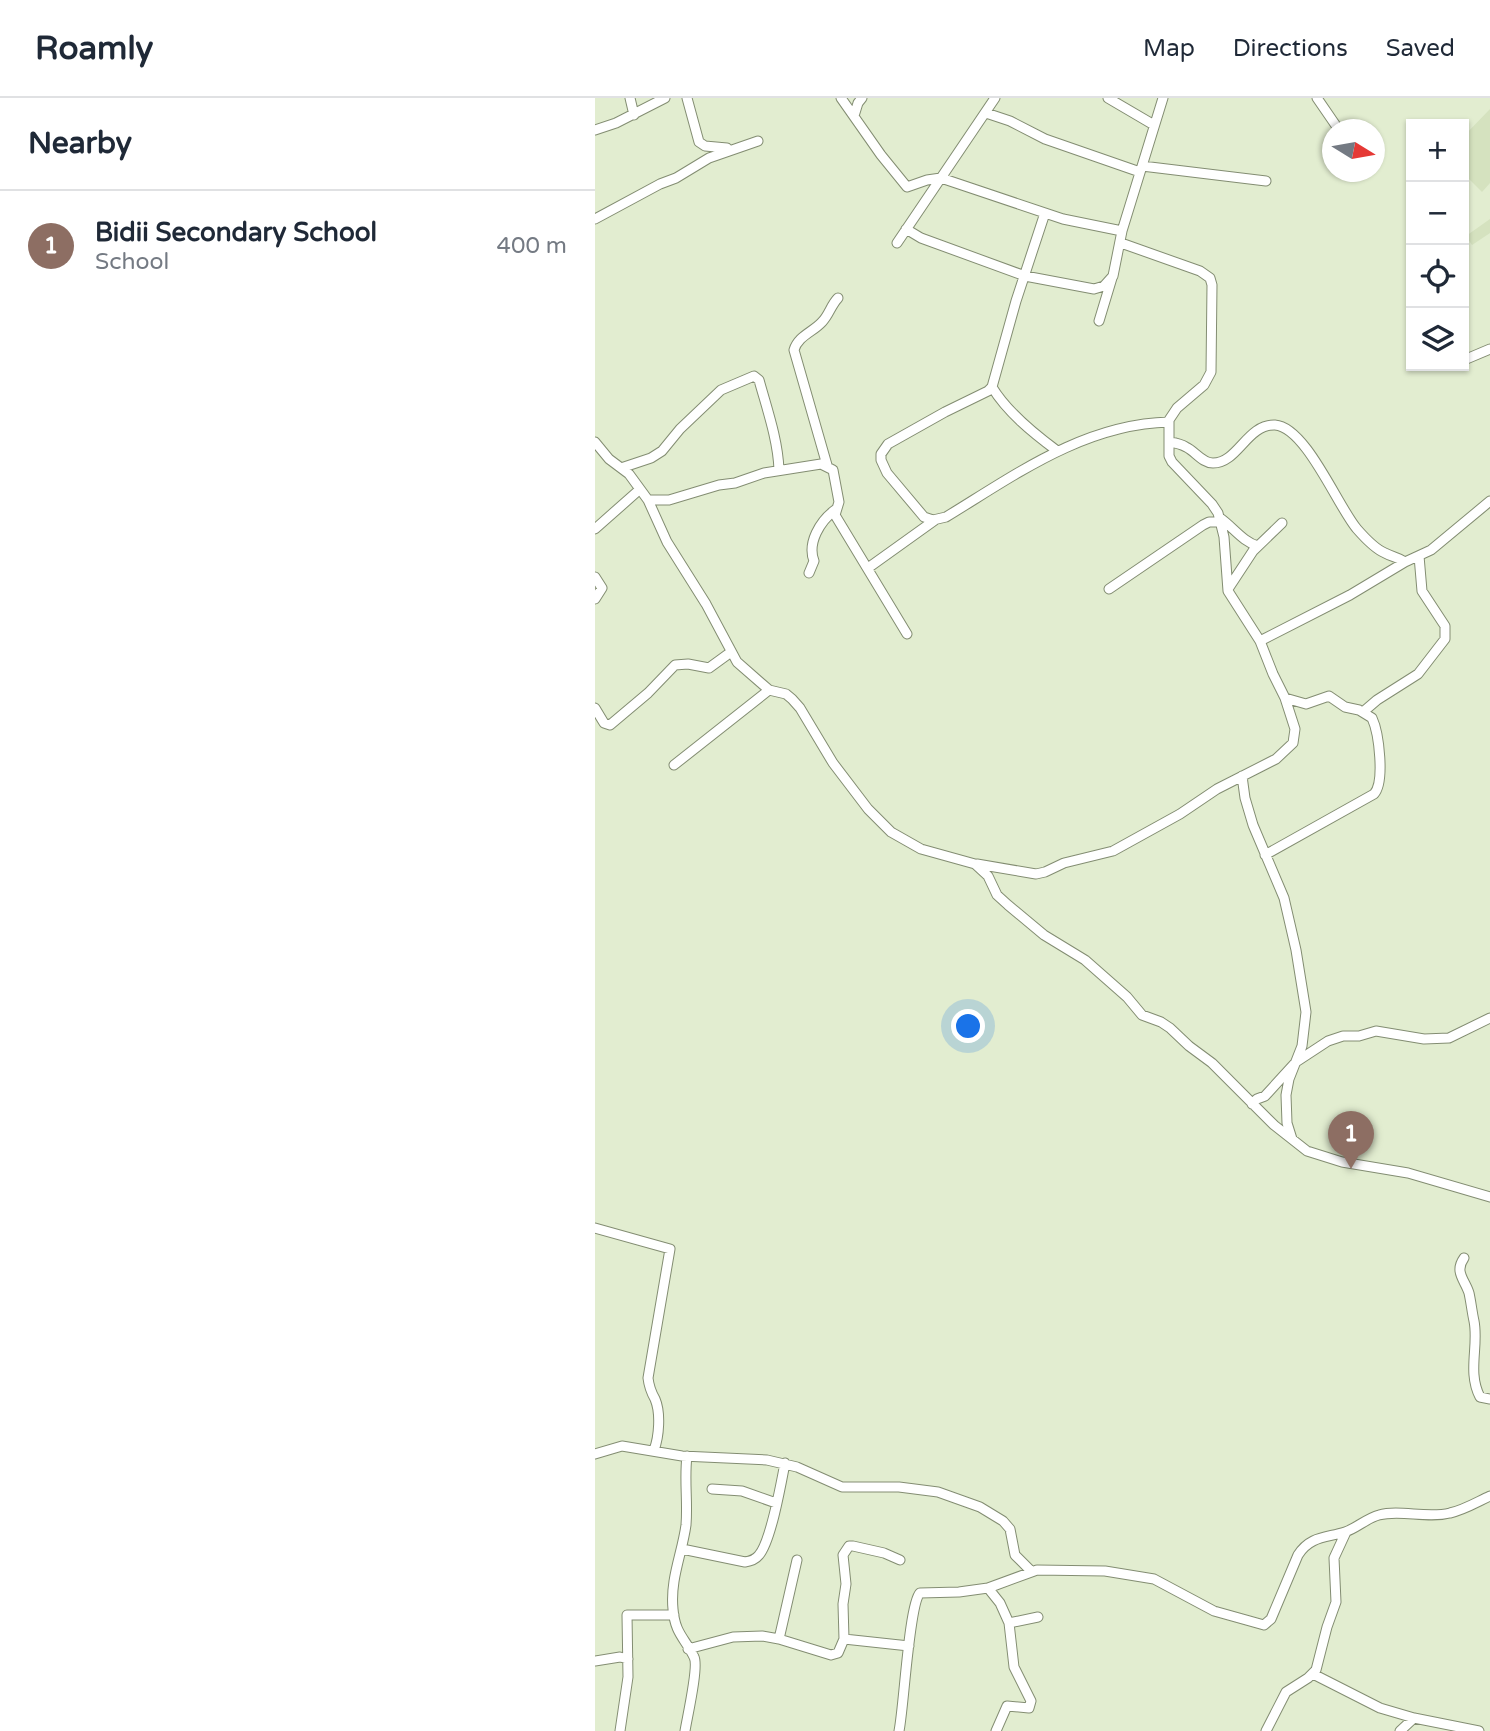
<!DOCTYPE html>
<html lang="en">
<head>
<meta charset="utf-8">
<style>
  :root { --surface:#fff; --page:#f6f6f7; --text:#1f2937; --muted:#747a83; --line:#e0e1e3; --accent:#af47aa }
  body { margin:0; font-family:"Varela Round",sans-serif; background:var(--page); color:var(--text) }
  .controls { position:absolute; right:21px; top:21px; display:grid; overflow:hidden; border-radius:0px; box-shadow:0 2px 5px #0004 }
  .controls button { width:63px; height:63px; display:grid; place-items:center; padding:0; border:0; border-bottom:2px solid var(--line); background:var(--surface); color:var(--text); font:35px sans-serif }
  .compass { position:absolute; left:727px; top:21px; width:63px; height:63px; border-radius:50%; background:var(--surface); box-shadow:0 2px 5px #0004; rotate:101deg }
  .you { position:absolute; left:374px; top:929px; width:24px; height:24px; margin:-18px; border:5px solid #fff; border-radius:50%; background:#1a73e8; box-shadow:0 0 0 10px #1a73e833 }
  .badge { display:grid; place-items:center; width:46px; height:46px; border-radius:50%; background:var(--accent); color:#fff; font-size:23px; font-weight:700 }
  .pin { position:absolute; translate:-50% -58px; filter:drop-shadow(0 2px 4px #0008) }
  .pin::after { content:''; position:absolute; top:37px; width:24px; height:21px; background:inherit; clip-path:polygon(0 0,100% 0,50% 100%) }
  .list { margin:0; padding:0; list-style:none }
  h2 { display:flex; justify-content:space-between; align-items:center; height:91px; margin:0; padding:0 28px; font-size:30px }
  h2 small { font-size:23px; font-weight:400; color:var(--muted) }
  .list li { display:grid; grid-template-columns:46px 1fr auto; gap:21px; align-items:center; box-sizing:border-box; height:112px; padding:0 28px; border-top:2px solid var(--line) }
  .list b { display:block; font-size:26px; white-space:nowrap }
  .list p { margin:0; font-size:23px; white-space:nowrap; color:var(--muted) }
  .list em { font-size:23px; font-style:normal; color:var(--muted) }
  .icon { flex:none; width:38px; height:38px; fill:none; stroke:currentColor; stroke-width:2; stroke-linecap:round; stroke-linejoin:round }
  .map { position:relative; flex:none; width:895px; height:1633px; overflow:hidden }
  header { display:flex; align-items:center; gap:42px; box-sizing:border-box; height:98px; padding:0 35px; background:var(--surface); border-bottom:2px solid var(--line) }
  header strong { font-size:33px }
  nav { display:flex; gap:38px; margin-inline-start:auto; font-size:24px }
  main { display:flex }
  aside { flex:1; background:var(--surface) }
  .map>svg:first-child { display:block }
  .built { fill:#d5e2bf }
  .lines { fill:none; stroke-linecap:round; stroke-linejoin:round }
  .minor-casing { stroke:#838d72; stroke-width:11 }
  .minor { stroke:#fff; stroke-width:9 }
</style>
</head>
<body>
<header>
<strong>Roamly</strong>
<nav><a>Map</a><a>Directions</a><a>Saved</a></nav>
</header>
<main>
<aside>
<h2>Nearby<small></small></h2>
<ul class="list">
<li><span class="badge" style="background:#8d6e63">1</span><div><b>Bidii Secondary School</b><p>School</p></div><em>400 m</em></li>
</ul>
</aside>
<div class="map">
<svg width="895" height="1633" viewBox="0 0 895 1633">
  <rect width="100%" height="100%" fill="#e2edd0"/>
  <path class="built" d="M895 11V85L887 94 869 76V38Z
    M895 121V135L877 147 871 138Z"/>
  <g class="lines">
    <defs>
      <path id="minor" d="M35 0 39 17
        M92 0 104 44 110 48 132 50
        M246 0 286 57 312 89 332 82 346 80 468 121 527 133
        M513 0 559 27
        M722 0 744 32
        M391 15 415 23 450 41 545 74
        M259 18 263 5 267 0
        M0 32 21 25 70 0
        M547 68 671 83
        M450 115 421 203 397 289 393 293 350 314 293 346 286 356V362L292 375 329 419 338 422 351 419C420 377 489 326 574 324
        M0 121 65 86 81 80 114 60 163 43
        M311 131 326 140 430 178 499 191 509 188 518 178 527 133 568 0
        M302 145 400 0
        M504 223 517 180
        M869 262 895 251
        M397 289C412 314 438 335 461 352
        M0 344 14 361 34 376 53 402 72 444 111 506 142 564 174 592 191 596 197 601 205 610 238 665 273 711 296 734 326 751 380 766 393 778 402 797 413 807 449 837 490 862 532 899 547 917 566 924 575 930 594 948 617 965 679 1027 712 1053 747 1064 813 1075 895 1099
        M575 344C581 345 586 346 591 349 600 353 607 365 618 365 643 365 652 326 680 327 711 329 743 409 762 431 769 439 780 451 790 455 797 459 803 459 810 464
        M232 367 199 252C203 238 218 234 227 224 234 217 236 207 243 200
        M26 370 56 360 67 353 85 331 126 292 159 278 164 282C172 311 183 342 184 372
        M53 402H74L124 387 140 385 169 375 226 366 238 372 244 404 240 417 312 536
        M625 420C638 429 648 444 663 448
        M0 431 44 392
        M273 470 340 422
        M214 475 219 463C212 445 225 423 240 412
        M0 479 7 490 0 501
        M514 491 608 427 614 424H626
        M633 491 658 453 687 425
        M665 543 755 497 810 464 836 452 895 403
        M0 610 9 625 15 627 53 595 80 567 93 566 114 570 136 554
        M768 614 782 602 823 576 850 541V528L827 493 824 458
        M79 667 174 592
        M647 678 650 700 658 727 689 800 701 852 711 914 707 948 694 981 691 997 692 1025 697 1041
        M670 757 779 696C790 684 784 635 777 620L764 612 750 609 734 598 711 606 690 600
        M382 766 441 776 450 774 469 765 518 753 585 716 622 691 681 661 698 645 700 631 690 600 678 576 665 543 633 493 629 439 623 415 617 406 577 364 574 358V322L582 310 609 287 616 274 617 187 615 180 605 173 526 145
        M657 1006 662 1001 670 998 701 964 733 943 748 938H764L781 933 829 941 854 940 895 920
        M0 1130 75 1151 53 1280C54 1289 56 1294 60 1301 66 1315 64 1339 59 1352
        M869 1160C859 1174 870 1182 874 1195 876 1204 877 1214 879 1223 884 1248 872 1274 885 1299L895 1301
        M0 1356 27 1348 87 1358 172 1362 202 1369 247 1389H304L343 1394 385 1409 408 1423 415 1431 420 1457 436 1473
        M117 1391 147 1393 181 1405
        M87 1451 150 1464C156 1463 160 1462 164 1457 176 1443 186 1386 190 1365
        M393 1490 405 1505 414 1525 419 1569 436 1603 434 1610 412 1608 401 1633
        M414 1525 443 1519
        M184 1541 202 1462
        M249 1541 248 1506 251 1486 248 1457 254 1448H258L289 1455 305 1462
        M93 1551 138 1539 167 1538 184 1541 236 1557 243 1555 249 1541 314 1548
        M0 1563 25 1559 33 1561
        M718 1576 785 1610 819 1620 884 1633
        M25 1633 33 1579 32 1517H79
        M90 1633C92 1620 104 1568 99 1559 90 1540 80 1536 78 1511 75 1481 87 1456 91 1427 93 1404 89 1381 92 1358
        M304 1633C309 1609 314 1506 325 1495L364 1494 393 1490 442 1472 510 1473 559 1481 619 1513 669 1527 676 1521 703 1457C715 1438 731 1440 750 1434 762 1430 772 1420 784 1417 805 1411 832 1421 855 1415 869 1412 882 1404 895 1398
        M671 1633 691 1594 713 1580 721 1572 732 1529 741 1504 739 1460 751 1434
        M805 1633 819 1620"/>
    </defs>
    <use href="#minor" class="minor-casing"/>
    <use href="#minor" class="minor"/>
  </g>
</svg>
<div class="controls">
<button>+</button>
<button>−</button>
<button><svg class="icon" aria-label="locate" viewBox="0 0 24 24"><circle cx="12" cy="12" r="6"/><path d="M12 2v4M12 18v4M2 12h4M18 12h4"/></svg></button>
<button><svg class="icon" aria-label="layers" viewBox="0 0 24 24"><path d="M12 4l9 5-9 5-9-5zM3 14l9 5 9-5"/></svg></button>
</div>
<svg class="compass" viewBox="-18 -18 36 36"><path d="M0-13l5 13h-10z" fill="#e53935"/><path d="M0 13l5-13h-10z" fill="#747a83"/></svg>
<div class="you"></div>
<div class="pin badge" style="left:756px;top:1071px;background:#8d6e63">1</div>
</div>
</main>
</body>
</html>
